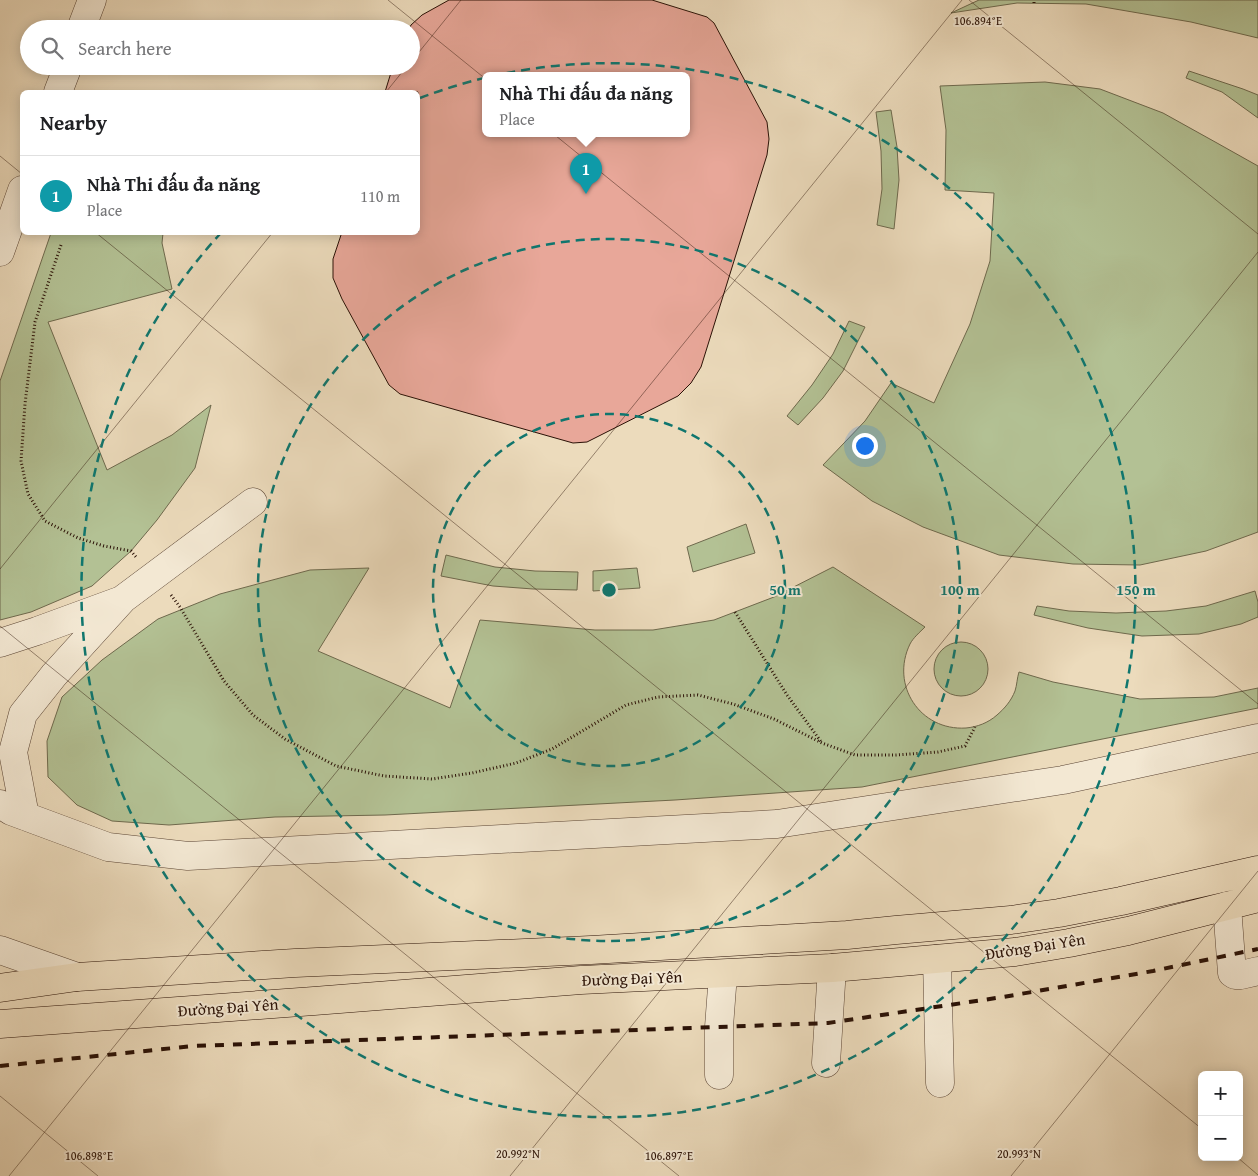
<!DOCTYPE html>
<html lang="en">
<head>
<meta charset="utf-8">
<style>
  :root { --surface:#fff; --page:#f2f2f2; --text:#202124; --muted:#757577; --line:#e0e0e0; --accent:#ea580c }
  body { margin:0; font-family:"Gentium Book Plus",serif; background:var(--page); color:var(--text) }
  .controls { position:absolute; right:15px; bottom:15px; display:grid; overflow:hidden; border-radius:8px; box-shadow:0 2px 12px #0003 }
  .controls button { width:45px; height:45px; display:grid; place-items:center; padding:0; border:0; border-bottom:1px solid var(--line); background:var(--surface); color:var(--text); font:25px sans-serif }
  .you { position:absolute; left:864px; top:445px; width:18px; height:18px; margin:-12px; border:4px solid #fff; border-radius:50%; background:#1a73e8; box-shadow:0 0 0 8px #1a73e833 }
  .badge { display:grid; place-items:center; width:32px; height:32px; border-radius:50%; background:var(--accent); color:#fff; font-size:16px; font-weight:700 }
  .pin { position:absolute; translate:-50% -41px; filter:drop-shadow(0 1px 2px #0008) }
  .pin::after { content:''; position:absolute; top:26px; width:18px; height:15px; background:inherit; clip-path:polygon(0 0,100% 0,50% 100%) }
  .popup { position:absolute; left:482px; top:72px; width:208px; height:65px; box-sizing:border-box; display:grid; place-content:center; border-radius:8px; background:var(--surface); filter:drop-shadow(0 1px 4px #0005); font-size:16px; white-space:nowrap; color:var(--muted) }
  .popup b { font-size:19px; color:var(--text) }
  .popup::after { content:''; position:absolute; left:50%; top:100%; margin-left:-10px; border:10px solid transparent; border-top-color:var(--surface) }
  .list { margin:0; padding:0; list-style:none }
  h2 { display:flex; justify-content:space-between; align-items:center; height:65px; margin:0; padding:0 20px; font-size:21px }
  h2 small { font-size:16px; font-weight:400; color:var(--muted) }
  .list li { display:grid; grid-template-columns:32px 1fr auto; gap:15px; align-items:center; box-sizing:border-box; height:80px; padding:0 20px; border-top:1px solid var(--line) }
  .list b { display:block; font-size:19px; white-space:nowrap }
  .list p { margin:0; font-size:16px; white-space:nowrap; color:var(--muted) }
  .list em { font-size:16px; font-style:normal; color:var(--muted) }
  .icon { flex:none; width:28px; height:28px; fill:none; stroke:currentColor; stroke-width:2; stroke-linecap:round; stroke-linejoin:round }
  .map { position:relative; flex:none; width:1258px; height:1176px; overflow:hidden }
  .search { position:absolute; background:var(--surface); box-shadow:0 2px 12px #0003; left:20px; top:20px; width:400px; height:55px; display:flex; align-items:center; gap:12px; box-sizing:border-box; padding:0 18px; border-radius:28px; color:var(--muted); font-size:19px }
  .panel { position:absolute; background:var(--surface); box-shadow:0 2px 12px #0003; left:20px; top:90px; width:400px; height:145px; border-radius:8px }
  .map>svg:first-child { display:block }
  .green { fill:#b3c194; stroke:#6e694d }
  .building { fill:#e8a799; stroke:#2a1106; fill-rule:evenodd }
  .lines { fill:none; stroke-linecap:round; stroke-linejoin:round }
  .minor-casing { stroke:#5a4434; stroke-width:29 }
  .highway-casing { stroke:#2a1106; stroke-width:29 }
  .path { stroke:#2a1106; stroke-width:3; stroke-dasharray:1 2.5; stroke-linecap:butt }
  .minor { stroke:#f3e8d3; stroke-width:28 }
  .highway { stroke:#ecdbbc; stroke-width:28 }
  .rail { stroke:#2a1106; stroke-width:4; stroke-dasharray:9 9; stroke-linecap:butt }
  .ticks { fill:none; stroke:#2a1106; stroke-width:1; stroke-opacity:0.45 }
  .ring { fill:none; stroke:#0f766e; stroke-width:2.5; stroke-dasharray:9 6 }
  .labels { text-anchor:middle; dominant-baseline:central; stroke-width:4; stroke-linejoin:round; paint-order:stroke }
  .street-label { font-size:16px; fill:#2a1106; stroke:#f3e8d3 }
  .ticks-label { font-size:12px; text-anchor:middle; fill:#2a1106; stroke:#f3e8d3; stroke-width:4; stroke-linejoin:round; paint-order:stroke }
  .centre { fill:#0f766e; stroke:#f3e8d3; stroke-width:2.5 }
  .ring-label { font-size:15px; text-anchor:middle; font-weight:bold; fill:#0f766e; stroke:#f3e8d3; stroke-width:4; stroke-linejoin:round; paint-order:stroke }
</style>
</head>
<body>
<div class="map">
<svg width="1258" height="1176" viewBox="0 0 1258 1176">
  <rect width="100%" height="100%" fill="#ecdbbc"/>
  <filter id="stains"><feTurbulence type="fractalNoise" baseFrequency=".004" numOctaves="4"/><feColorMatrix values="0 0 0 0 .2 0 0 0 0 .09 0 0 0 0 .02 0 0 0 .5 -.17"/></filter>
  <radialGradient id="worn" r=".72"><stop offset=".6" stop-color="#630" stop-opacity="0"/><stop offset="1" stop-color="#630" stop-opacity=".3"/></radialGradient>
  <path class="green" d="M979 0H1258V38L1191 22 1086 4 1017 3 951 13Z
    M1189 71 1243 89 1258 95V118L1222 92 1186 78Z
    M1045 82 1100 89 1163 113 1217 143 1258 166V532L1206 551 1140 565 1073 564 999 555 923 527 872 501 823 465 865 421 891 383 934 403 970 324 990 261 994 193 945 190 946 130 940 86Z
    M891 110 897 147 899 180 894 229 877 225 882 189 881 151 876 112Z
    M51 233H163L162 243 172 289 48 322 107 470 172 435 211 405 195 468 157 520 131 551 92 586 31 612 0 620V381Z
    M849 321 865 327 843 371 823 398 798 425 787 416 812 385 833 354Z
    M746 524 755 553 693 572 687 547Z
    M446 555 495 567 535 571 578 572 577 590 533 589 493 586 441 576Z
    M833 567 925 627C920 632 913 638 910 644 890 685 920 731 966 728 977 727 988 723 997 715 1005 708 1011 701 1015 691 1017 685 1017 678 1019 672L1053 682 1140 699 1214 697 1258 688V708L862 787 675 800 385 815 275 817 169 825 112 821 77 805 48 777 47 741 62 697 102 660 158 619 220 594 310 570 369 568 318 651 450 708 480 620 595 630H653L714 620 774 597Z
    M637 568 640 588 593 591V571Z
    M1255 591 1258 602V617L1241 624 1199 634 1142 636 1088 628 1034 615 1037 606 1069 611 1116 613 1166 611 1206 606Z
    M934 669a27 27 0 1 1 54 0a27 27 0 1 1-54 0Z"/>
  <path class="building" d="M449 0H652L707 17 714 23 767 122 769 139 767 155 701 367 691 383 678 396 587 442 573 443 400 394 389 385 342 299 333 278V259L342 232H418V92H385L393 66H411V29H409L411 25 422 15ZM486 75H686V133H486Z"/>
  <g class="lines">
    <defs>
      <path id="minor" d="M81 29 92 0
        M58 92 68 66
        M0 252 22 190
        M0 643 37 631 119 601
        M0 804 11 811 108 847 188 856 777 824 1063 780 1258 738
        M25 816 13 752 23 714 54 675 123 599 253 502
        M1227 906 1232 973 1235 975H1241L1258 971
        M0 950 77 977
        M937 959 940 1083
        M826 1063 832 968
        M719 1075V1027L723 974"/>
      <path id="highway" d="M0 988 77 977 295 963 591 950 847 935 896 930 1011 920 1059 913 1121 901 1258 870
        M0 1024 314 1001 581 980 832 968 1015 952 1069 943 1128 931 1258 898"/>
    </defs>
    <use href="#minor" class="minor-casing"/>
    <use href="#highway" class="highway-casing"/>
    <path class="path" d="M1034 3V0
      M61 245 35 322 25 404 21 461 28 494 45 521 78 538 104 546 131 551 136 557
      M171 595 180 607 224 681 253 715 285 739 336 766 384 776 432 779 472 773 516 763 552 749 626 705 658 697 698 695 733 704 774 719 822 743 855 755H896L938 752 965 746 975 727
      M735 612 787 695 822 743"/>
    <use href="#minor" class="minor"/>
    <use href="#highway" class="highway"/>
    <path class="rail" d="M0 1066 193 1046 828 1023 1003 997 1153 971 1258 949"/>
  </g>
  <path class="ticks" d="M388 0 1258 704M969 0 1258 234M411 62 461 0M386 92 407 66M0 156 22 174M95 232 1202 1129M0 569 273 232M0 626 679 1176M0 1096 98 1176M1237 1157 1258 1175M9 1176 962 0M510 1176 1258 252M1011 1176 1258 871"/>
  <g class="ring">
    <circle cx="609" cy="590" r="176"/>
    <circle cx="609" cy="590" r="351"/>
    <path d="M420 98A527 527 0 1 1 220 234"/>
  </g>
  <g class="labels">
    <g class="street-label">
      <text transform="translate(1035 946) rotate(-9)">Đường Đại Yên</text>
      <text transform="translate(632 978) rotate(-2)">Đường Đại Yên</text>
      <text transform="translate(228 1007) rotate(-4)">Đường Đại Yên</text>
    </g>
  </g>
  <g class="ticks-label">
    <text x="978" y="25">106.894°E</text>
    <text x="518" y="1158">20.992°N</text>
    <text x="1019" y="1158">20.993°N</text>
    <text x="89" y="1160">106.898°E</text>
    <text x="669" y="1160">106.897°E</text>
  </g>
  <circle cx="609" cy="590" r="8" class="centre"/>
  <g class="ring-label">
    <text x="785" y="595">50 m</text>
    <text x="960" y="595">100 m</text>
    <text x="1136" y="595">150 m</text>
  </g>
  <rect width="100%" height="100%" filter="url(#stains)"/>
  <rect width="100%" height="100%" fill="url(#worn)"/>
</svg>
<div class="controls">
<button>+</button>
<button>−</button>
</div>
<div class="you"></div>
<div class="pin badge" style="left:586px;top:194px;background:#0f9aa8">1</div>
<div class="popup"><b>Nhà Thi đấu đa năng</b>Place</div>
<div class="search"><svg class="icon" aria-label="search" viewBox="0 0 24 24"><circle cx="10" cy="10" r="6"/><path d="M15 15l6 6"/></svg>Search here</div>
<section class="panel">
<h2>Nearby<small></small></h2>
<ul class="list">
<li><span class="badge" style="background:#0f9aa8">1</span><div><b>Nhà Thi đấu đa năng</b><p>Place</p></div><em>110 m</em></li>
</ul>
</section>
</div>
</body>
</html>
